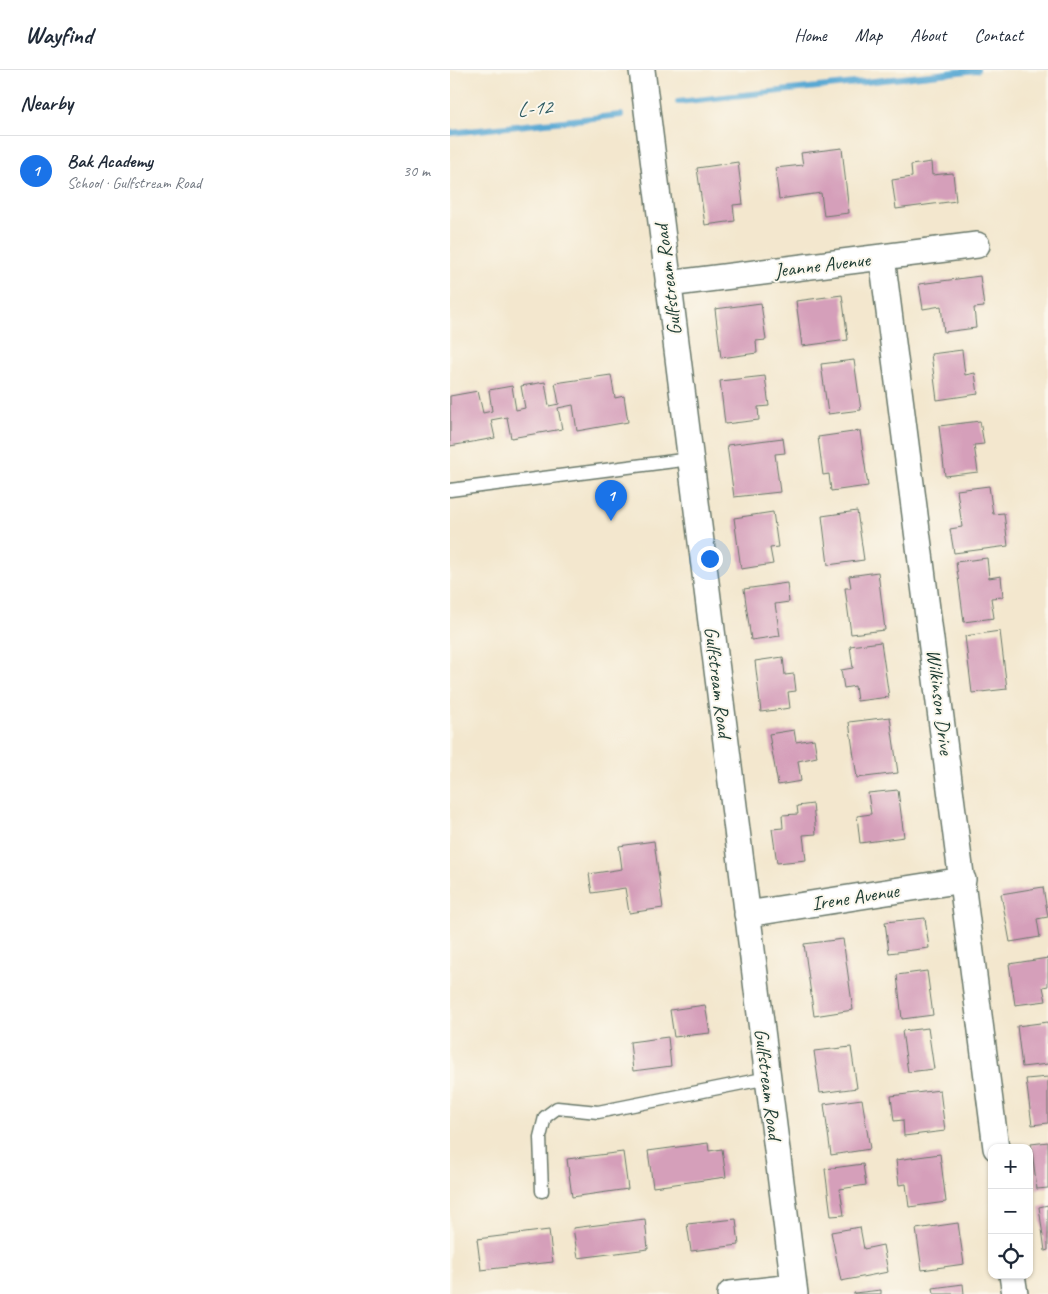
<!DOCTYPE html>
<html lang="en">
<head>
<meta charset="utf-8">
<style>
  :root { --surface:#fff; --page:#f2f2f3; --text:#1f2937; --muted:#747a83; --line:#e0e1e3; --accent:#1a73e8 }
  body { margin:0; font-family:Caveat,sans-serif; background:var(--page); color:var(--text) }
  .controls { position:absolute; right:15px; bottom:15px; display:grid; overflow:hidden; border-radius:10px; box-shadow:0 1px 4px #0004 }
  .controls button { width:45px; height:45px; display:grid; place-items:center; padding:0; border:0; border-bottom:1px solid var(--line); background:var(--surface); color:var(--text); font:25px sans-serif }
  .you { position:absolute; left:259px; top:488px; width:18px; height:18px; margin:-12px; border:4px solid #fff; border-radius:50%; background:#1a73e8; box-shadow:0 0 0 8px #1a73e833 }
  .badge { display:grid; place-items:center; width:32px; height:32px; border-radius:50%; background:var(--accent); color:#fff; font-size:16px; font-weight:700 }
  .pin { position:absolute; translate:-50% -41px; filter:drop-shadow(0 1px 2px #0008) }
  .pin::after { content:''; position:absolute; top:26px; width:18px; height:15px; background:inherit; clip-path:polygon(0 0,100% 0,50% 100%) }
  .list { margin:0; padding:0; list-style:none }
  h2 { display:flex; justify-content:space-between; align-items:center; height:65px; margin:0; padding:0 20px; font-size:21px }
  h2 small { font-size:16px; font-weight:400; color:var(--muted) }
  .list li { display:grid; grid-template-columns:32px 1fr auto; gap:15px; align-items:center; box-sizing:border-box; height:70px; padding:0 20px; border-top:1px solid var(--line) }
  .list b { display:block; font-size:19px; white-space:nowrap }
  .list p { margin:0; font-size:16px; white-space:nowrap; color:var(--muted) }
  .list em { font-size:16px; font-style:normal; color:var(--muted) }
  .icon { flex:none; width:28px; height:28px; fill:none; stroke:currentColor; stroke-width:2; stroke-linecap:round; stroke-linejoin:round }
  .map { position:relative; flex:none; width:598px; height:1224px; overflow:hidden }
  header { display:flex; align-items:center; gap:30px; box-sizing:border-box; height:70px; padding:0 25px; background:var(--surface); border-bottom:1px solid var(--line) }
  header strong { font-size:24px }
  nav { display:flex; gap:28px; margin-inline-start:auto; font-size:18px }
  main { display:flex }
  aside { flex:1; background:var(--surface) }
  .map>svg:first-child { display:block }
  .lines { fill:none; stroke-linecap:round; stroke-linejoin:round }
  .stream { stroke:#59a8d3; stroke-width:6 }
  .building { fill:#d59fba }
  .lane-casing { stroke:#69786a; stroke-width:15 }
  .street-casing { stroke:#69786a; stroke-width:28 }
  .lane { stroke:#fff; stroke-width:12 }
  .street { stroke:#fff; stroke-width:25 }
  .labels { text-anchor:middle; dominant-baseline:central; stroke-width:4; stroke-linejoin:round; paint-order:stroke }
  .street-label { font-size:20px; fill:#1f3d34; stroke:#fbf7ec }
  .water-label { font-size:21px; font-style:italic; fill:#305d64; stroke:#fbf7ec }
</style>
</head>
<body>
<header>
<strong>Wayfind</strong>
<nav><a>Home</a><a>Map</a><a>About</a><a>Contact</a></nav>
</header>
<main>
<aside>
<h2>Nearby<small></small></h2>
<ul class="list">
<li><span class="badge">1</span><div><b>Bak Academy</b><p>School · Gulfstream Road</p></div><em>30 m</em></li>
</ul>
</aside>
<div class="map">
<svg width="598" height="1224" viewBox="0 0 598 1224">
  <rect width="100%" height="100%" fill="#fbf7ec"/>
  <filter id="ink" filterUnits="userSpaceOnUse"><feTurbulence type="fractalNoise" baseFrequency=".02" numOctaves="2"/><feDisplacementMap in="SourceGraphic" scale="10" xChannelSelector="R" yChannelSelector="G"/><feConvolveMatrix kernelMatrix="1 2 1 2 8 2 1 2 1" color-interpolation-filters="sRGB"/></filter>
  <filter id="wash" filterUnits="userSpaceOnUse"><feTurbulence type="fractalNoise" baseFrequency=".0096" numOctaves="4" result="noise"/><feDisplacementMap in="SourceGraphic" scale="20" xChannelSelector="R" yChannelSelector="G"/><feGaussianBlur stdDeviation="1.12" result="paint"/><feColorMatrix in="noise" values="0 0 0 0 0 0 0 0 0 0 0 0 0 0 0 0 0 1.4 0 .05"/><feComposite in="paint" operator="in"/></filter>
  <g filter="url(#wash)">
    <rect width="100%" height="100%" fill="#f3e7ce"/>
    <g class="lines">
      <path class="stream" d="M228 32 527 0
        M0 63 171 45"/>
    </g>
    <g id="blocks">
      <path class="building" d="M392 78 399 143 374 146 371 123 329 129 325 98 353 95 351 83Z
        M288 92 293 134 283 135 285 151 255 155 247 98Z
        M481 92 482 105 503 103 506 131 446 139 442 110 462 107 461 95Z
        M530 206 534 237 524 238 526 258 494 262 491 236 473 239 469 214Z
        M392 225 398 270 352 276 346 231Z
        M311 233 316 270 306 271 307 283 271 288 265 239Z
        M512 280 515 305 525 303 528 324 487 330 481 284Z
        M404 290 411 340 378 344 371 294Z
        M161 305 165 328 174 326 178 352 127 361 123 335 108 338 112 359 61 368 57 347 41 350 45 368 0 376V326L28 321 33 343 42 341 39 320 62 316 66 340 75 338 71 316 95 312 99 336 109 334 105 313Z
        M315 306 319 336 308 337 309 350 275 354 270 311Z
        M530 351 534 374 524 375 528 402 495 406 489 356Z
        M410 361 418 416 381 421 379 404 373 405 368 367Z
        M333 368 335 383 325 384 330 422 284 427 277 375Z
        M539 416 543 444 554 443 558 476 504 483 500 459 512 457 507 420Z
        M407 441 414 490 378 495 372 446Z
        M323 442 328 477 320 478 323 494 291 499 284 448Z
        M537 488 539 508 551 506 553 527 541 528 544 548 514 552 506 492Z
        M428 502 435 560 401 564 395 518H401L399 506Z
        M337 513 339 532 325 534 330 566 301 570 294 519Z
        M550 561 557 619 522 623 515 566Z
        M431 572 439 627 407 631 405 616 394 618 391 600 403 598 400 576Z
        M333 587 335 605 344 604 346 621 338 622 340 638 311 642 305 591Z
        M440 647 448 703 407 708 399 652Z
        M344 660 346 672 364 669 367 687 348 691 351 711 328 715 319 664Z
        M448 720 454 767 410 773 407 746 421 744 418 723Z
        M363 734 366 764 353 765 356 790 327 793 322 759 333 758 332 745 348 744 347 736Z
        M204 771 213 838 179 843 175 818 142 823 139 804 172 799 169 776Z
        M593 817 598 847 587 849 590 867 560 872 551 824Z
        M475 848 479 878 439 883 435 852Z
        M393 869 403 940 364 946 354 874Z
        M598 888V916L593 917 596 931 565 935 559 894Z
        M477 901 483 945 452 949 447 905Z
        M255 935 260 963 224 967 220 940Z
        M598 952V994L572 997 567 956Z
        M478 958 484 999 458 1002 452 961Z
        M218 967 221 996 183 1001 180 972Z
        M401 977 407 1018 370 1023 364 981Z
        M598 1007V1053L582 1055 576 1009Z
        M490 1020 495 1061 454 1066 453 1050 444 1051 441 1026Z
        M412 1029 420 1079 381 1085 374 1034Z
        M598 1072V1118L587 1119 581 1074Z
        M258 1073 259 1081 272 1079 276 1107 203 1117 198 1081Z
        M173 1082 178 1119 122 1127 117 1089Z
        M490 1084 496 1132 459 1137 456 1114 449 1115 446 1090Z
        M413 1094 416 1115 390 1119 394 1145 381 1146 375 1099Z
        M598 1135V1180L595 1181 589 1137Z
        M195 1149 198 1179 128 1188 123 1158Z
        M286 1149 289 1175 241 1181 237 1154Z
        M508 1153 514 1194 472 1200 466 1159Z
        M410 1157 414 1179 433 1175 438 1202 391 1211 381 1162Z
        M99 1160 103 1192 31 1200 27 1169Z
        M513 1214 514 1224H484L483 1218Z
        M431 1220V1224H404V1223Z"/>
    </g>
  </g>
  <g filter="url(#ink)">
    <use href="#blocks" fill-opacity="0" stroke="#69786a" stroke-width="1"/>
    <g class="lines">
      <defs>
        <path id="lane" d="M0 420 240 389
          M92 1121 90 1067 95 1047 107 1038 148 1042 318 1008"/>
        <path id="street" d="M192 0 345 1224
          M432 187 546 1078
          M218 214 527 175
          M297 844 513 810
          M562 1205 565 1224
          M280 1224 344 1217"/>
      </defs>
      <use href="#lane" class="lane-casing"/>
      <use href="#street" class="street-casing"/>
      <use href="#lane" class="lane"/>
      <use href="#street" class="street"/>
    </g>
  </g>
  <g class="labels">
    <g class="street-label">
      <text transform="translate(372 195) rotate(-7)">Jeanne Avenue</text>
      <text transform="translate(218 210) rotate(-97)">Gulfstream Road</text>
      <text transform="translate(268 612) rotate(83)">Gulfstream Road</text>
      <text transform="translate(490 632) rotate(83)">Wilkinson Drive</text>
      <text transform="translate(405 827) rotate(-9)">Irene Avenue</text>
      <text transform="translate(318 1014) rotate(83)">Gulfstream Road</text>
    </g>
    <g class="water-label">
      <text transform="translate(84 38) rotate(-6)">L-12</text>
    </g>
  </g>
</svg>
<div class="controls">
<button>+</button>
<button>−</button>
<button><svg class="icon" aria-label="locate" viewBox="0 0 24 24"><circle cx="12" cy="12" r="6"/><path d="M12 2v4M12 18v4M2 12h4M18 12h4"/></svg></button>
</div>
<div class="you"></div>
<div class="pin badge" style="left:161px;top:451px">1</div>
</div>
</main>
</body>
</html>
